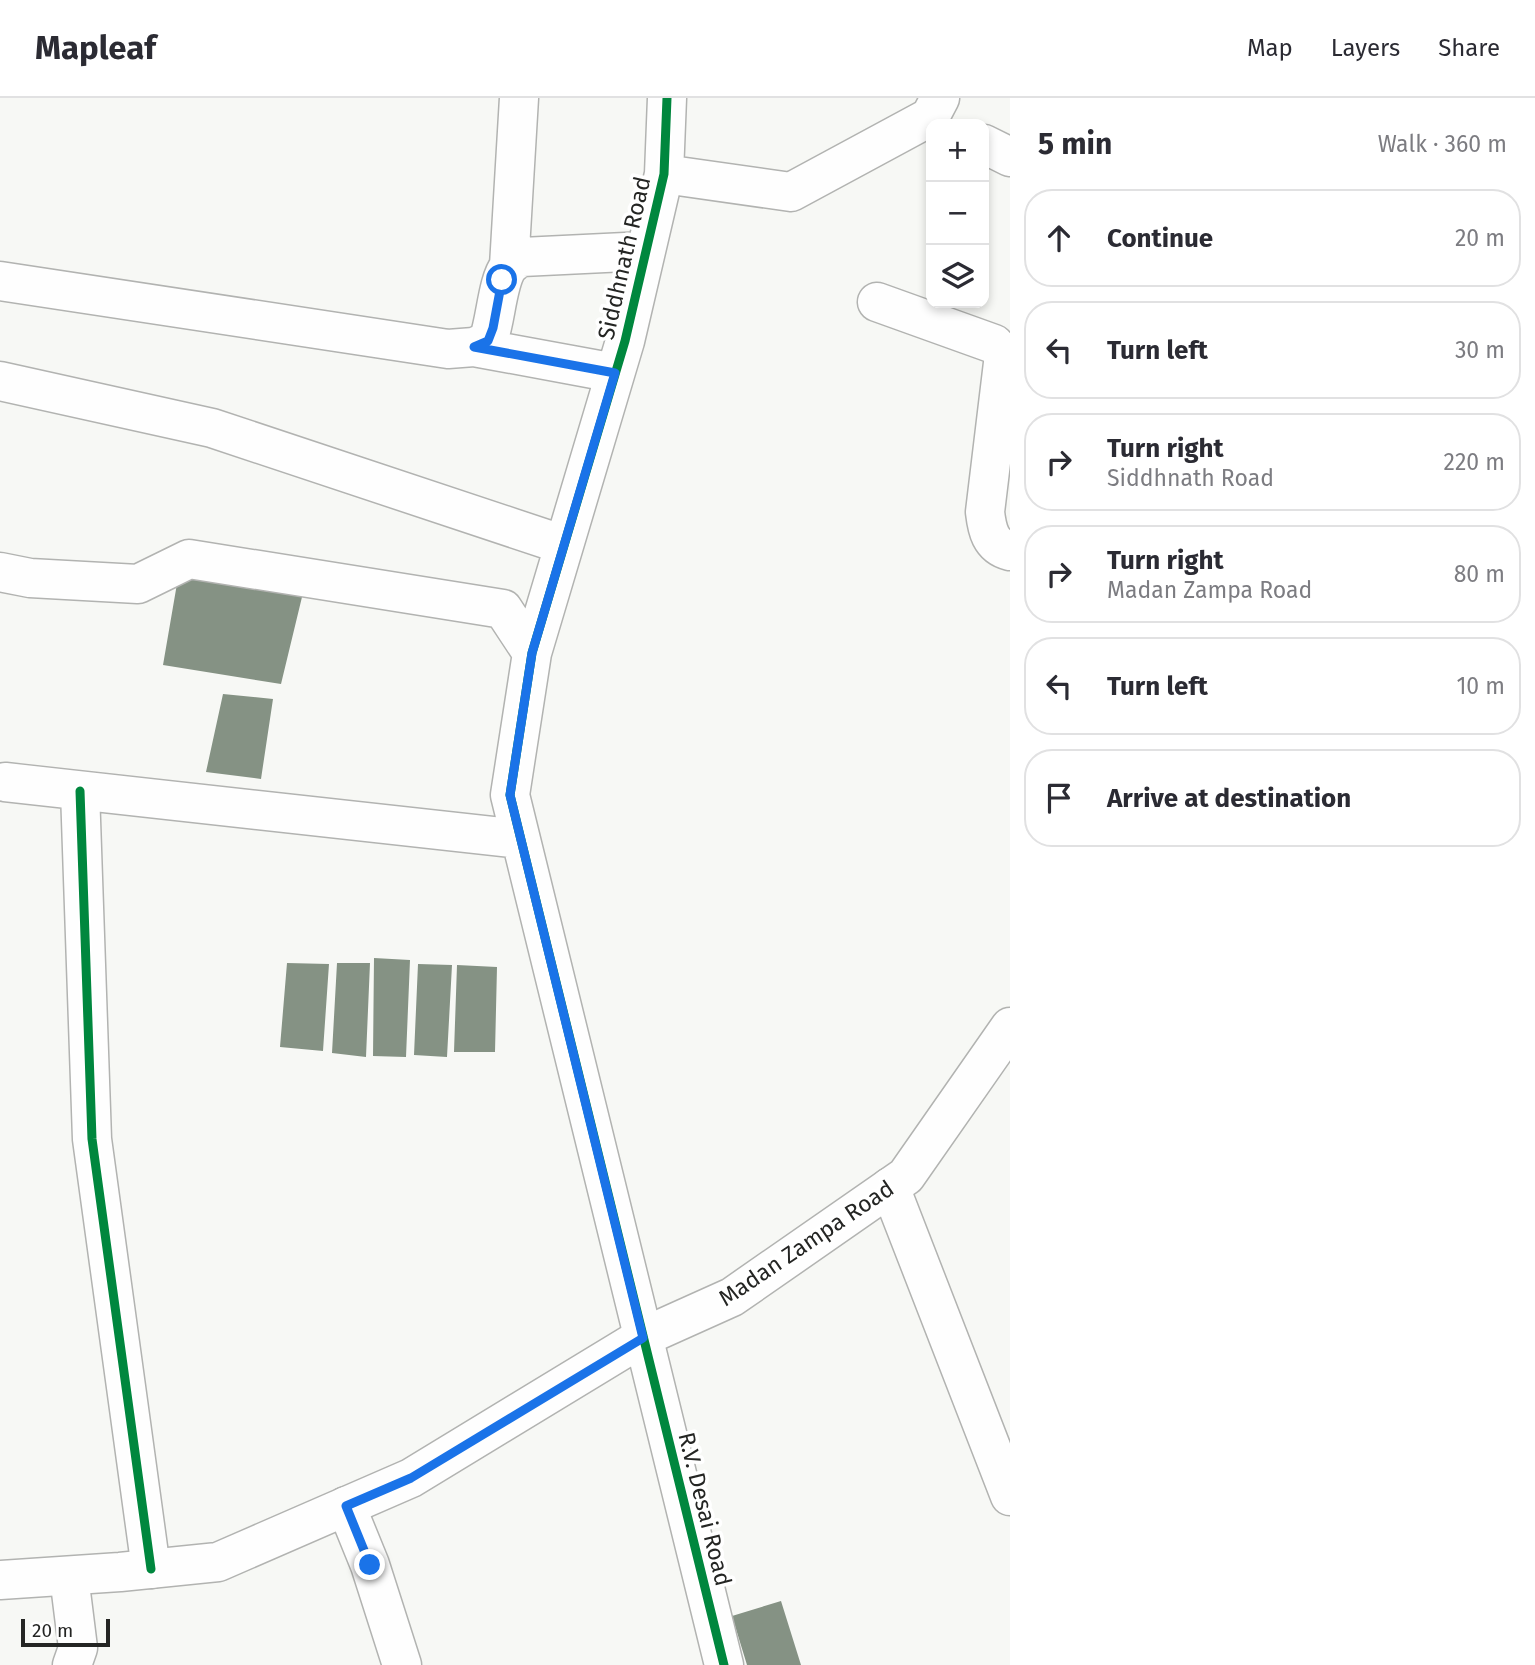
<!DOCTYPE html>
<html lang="en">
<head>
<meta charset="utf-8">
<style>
  :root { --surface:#fff; --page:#f7f7f7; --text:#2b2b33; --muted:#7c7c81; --line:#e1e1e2 }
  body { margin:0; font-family:"Fira Sans",sans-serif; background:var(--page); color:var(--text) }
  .controls { position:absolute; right:21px; top:21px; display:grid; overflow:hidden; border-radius:14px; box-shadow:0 4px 10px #0003 }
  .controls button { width:63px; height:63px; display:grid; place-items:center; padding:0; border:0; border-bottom:2px solid var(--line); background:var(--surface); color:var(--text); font:35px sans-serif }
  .scale { position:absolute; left:21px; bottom:18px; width:89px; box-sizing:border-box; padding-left:7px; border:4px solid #242523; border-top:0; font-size:19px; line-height:24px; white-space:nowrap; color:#242523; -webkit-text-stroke:5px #fff; paint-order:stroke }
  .stop { position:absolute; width:21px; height:21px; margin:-16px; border:5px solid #1a73e8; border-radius:50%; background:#fff }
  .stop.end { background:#1a73e8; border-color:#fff; box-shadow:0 2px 7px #0008 }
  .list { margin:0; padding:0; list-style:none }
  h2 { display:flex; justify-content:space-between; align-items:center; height:91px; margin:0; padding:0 28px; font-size:30px }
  h2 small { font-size:23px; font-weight:400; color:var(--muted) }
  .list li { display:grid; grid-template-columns:46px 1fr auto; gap:21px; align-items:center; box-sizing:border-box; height:98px; margin:0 14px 14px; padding:0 14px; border:2px solid var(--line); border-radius:28px }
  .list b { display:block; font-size:26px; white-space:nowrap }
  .list p { margin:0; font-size:23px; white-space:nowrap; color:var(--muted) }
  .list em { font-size:23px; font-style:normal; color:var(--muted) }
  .icon { flex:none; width:38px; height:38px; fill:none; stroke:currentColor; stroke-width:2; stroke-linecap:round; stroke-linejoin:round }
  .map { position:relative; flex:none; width:1010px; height:1567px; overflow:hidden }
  header { display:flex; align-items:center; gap:42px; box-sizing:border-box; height:98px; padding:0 35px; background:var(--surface); border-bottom:2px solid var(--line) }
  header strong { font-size:33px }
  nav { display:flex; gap:38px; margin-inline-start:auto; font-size:24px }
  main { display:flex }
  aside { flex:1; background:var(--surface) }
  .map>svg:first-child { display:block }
  .building { fill:#859284 }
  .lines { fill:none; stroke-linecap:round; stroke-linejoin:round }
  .minor-casing { stroke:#b2b3b1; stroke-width:41 }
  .major-casing { stroke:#b2b3b1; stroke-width:41 }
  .minor { stroke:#fefefe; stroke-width:38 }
  .major { stroke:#fefefe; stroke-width:38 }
  .cycleway-casing { stroke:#fff; stroke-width:13 }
  .cycleway { stroke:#00873e; stroke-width:9 }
  .route { stroke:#1a73e8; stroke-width:9 }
  .labels { text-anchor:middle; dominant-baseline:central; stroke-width:7; stroke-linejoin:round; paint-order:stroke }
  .street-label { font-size:23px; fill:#242523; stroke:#fff }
</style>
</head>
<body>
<header>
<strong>Mapleaf</strong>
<nav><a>Map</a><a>Layers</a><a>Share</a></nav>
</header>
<main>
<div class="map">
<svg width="1010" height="1567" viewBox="0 0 1010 1567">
  <rect width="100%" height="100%" fill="#f7f8f5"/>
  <path class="building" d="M179 474 302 499 281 586 163 567Z
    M223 596 273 601 261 681 206 674Z
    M374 860 410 862 406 959 373 958Z
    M287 865 329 866 323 953 280 949Z
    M337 865H370L366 959 332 955Z
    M418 866 452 867 447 959 414 957Z
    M457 867 497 869 495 954H454Z
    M781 1503 801 1567H747L732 1518Z"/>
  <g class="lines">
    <defs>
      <path id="minor" d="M667 0 664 76 625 243 532 555 510 697 724 1567
        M984 46 1010 59
        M664 76 791 94 930 19 940 0
        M509 168 519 0
        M0 183 448 251 474 249 488 243C496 223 497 183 509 168 512 165 518 161 522 159L646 153
        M877 204 994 246 1003 255V265L985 414C987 431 990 448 1010 453
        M474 249 615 275
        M0 283 212 330 564 447
        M0 474 30 480 138 486 189 461 503 511 532 555
        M5 684 520 741
        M80 693 92 1041 151 1471
        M890 1089 1010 1398
        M346 1408 370 1467 402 1567
        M69 1478 78 1550 72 1567"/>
      <path id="major" d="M0 1482 120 1474 218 1464 411 1380 643 1239 732 1199 906 1078 1010 929"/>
    </defs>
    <use href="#minor" class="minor-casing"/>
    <use href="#major" class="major-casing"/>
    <use href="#minor" class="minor"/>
    <use href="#major" class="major"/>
    <defs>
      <path id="cycleway" d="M667 0 664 76 625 243 532 555 510 697 724 1567
        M80 693 92 1041 151 1471"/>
    </defs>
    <use href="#cycleway" class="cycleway-casing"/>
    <use href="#cycleway" class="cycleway"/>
  </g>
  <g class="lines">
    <path class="route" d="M370 1467 346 1408 411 1380 643 1240 510 697 532 555 615 275 474 249 488 243 493 230 502 182"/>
  </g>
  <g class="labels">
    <g class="street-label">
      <text transform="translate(624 160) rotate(-77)">Siddhnath Road</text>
      <text transform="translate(806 1145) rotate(-34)">Madan Zampa Road</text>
      <text transform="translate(705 1411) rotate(76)">R.V. Desai Road</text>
    </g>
  </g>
</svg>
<div class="controls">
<button>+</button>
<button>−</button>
<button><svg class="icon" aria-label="layers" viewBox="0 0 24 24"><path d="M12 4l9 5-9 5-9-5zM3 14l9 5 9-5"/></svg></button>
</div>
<div class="scale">20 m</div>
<div class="stop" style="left:502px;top:182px"></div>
<div class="stop end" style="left:370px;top:1467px"></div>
</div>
<aside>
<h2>5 min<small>Walk · 360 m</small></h2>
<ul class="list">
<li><svg class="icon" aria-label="ahead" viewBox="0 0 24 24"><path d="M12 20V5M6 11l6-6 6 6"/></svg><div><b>Continue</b></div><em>20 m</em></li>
<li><svg class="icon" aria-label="left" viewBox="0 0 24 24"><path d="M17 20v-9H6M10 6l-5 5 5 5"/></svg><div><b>Turn left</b></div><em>30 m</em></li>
<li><svg class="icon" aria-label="right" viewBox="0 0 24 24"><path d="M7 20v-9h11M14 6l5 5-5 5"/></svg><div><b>Turn right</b><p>Siddhnath Road</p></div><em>220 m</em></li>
<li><svg class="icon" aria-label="right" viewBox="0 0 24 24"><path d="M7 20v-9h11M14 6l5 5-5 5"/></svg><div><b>Turn right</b><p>Madan Zampa Road</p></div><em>80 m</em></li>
<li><svg class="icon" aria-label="left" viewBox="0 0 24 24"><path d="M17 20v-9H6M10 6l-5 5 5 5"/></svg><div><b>Turn left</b></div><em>10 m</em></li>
<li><svg class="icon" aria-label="arrive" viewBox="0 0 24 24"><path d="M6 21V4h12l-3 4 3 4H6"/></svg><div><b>Arrive at destination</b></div></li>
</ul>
</aside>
</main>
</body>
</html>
